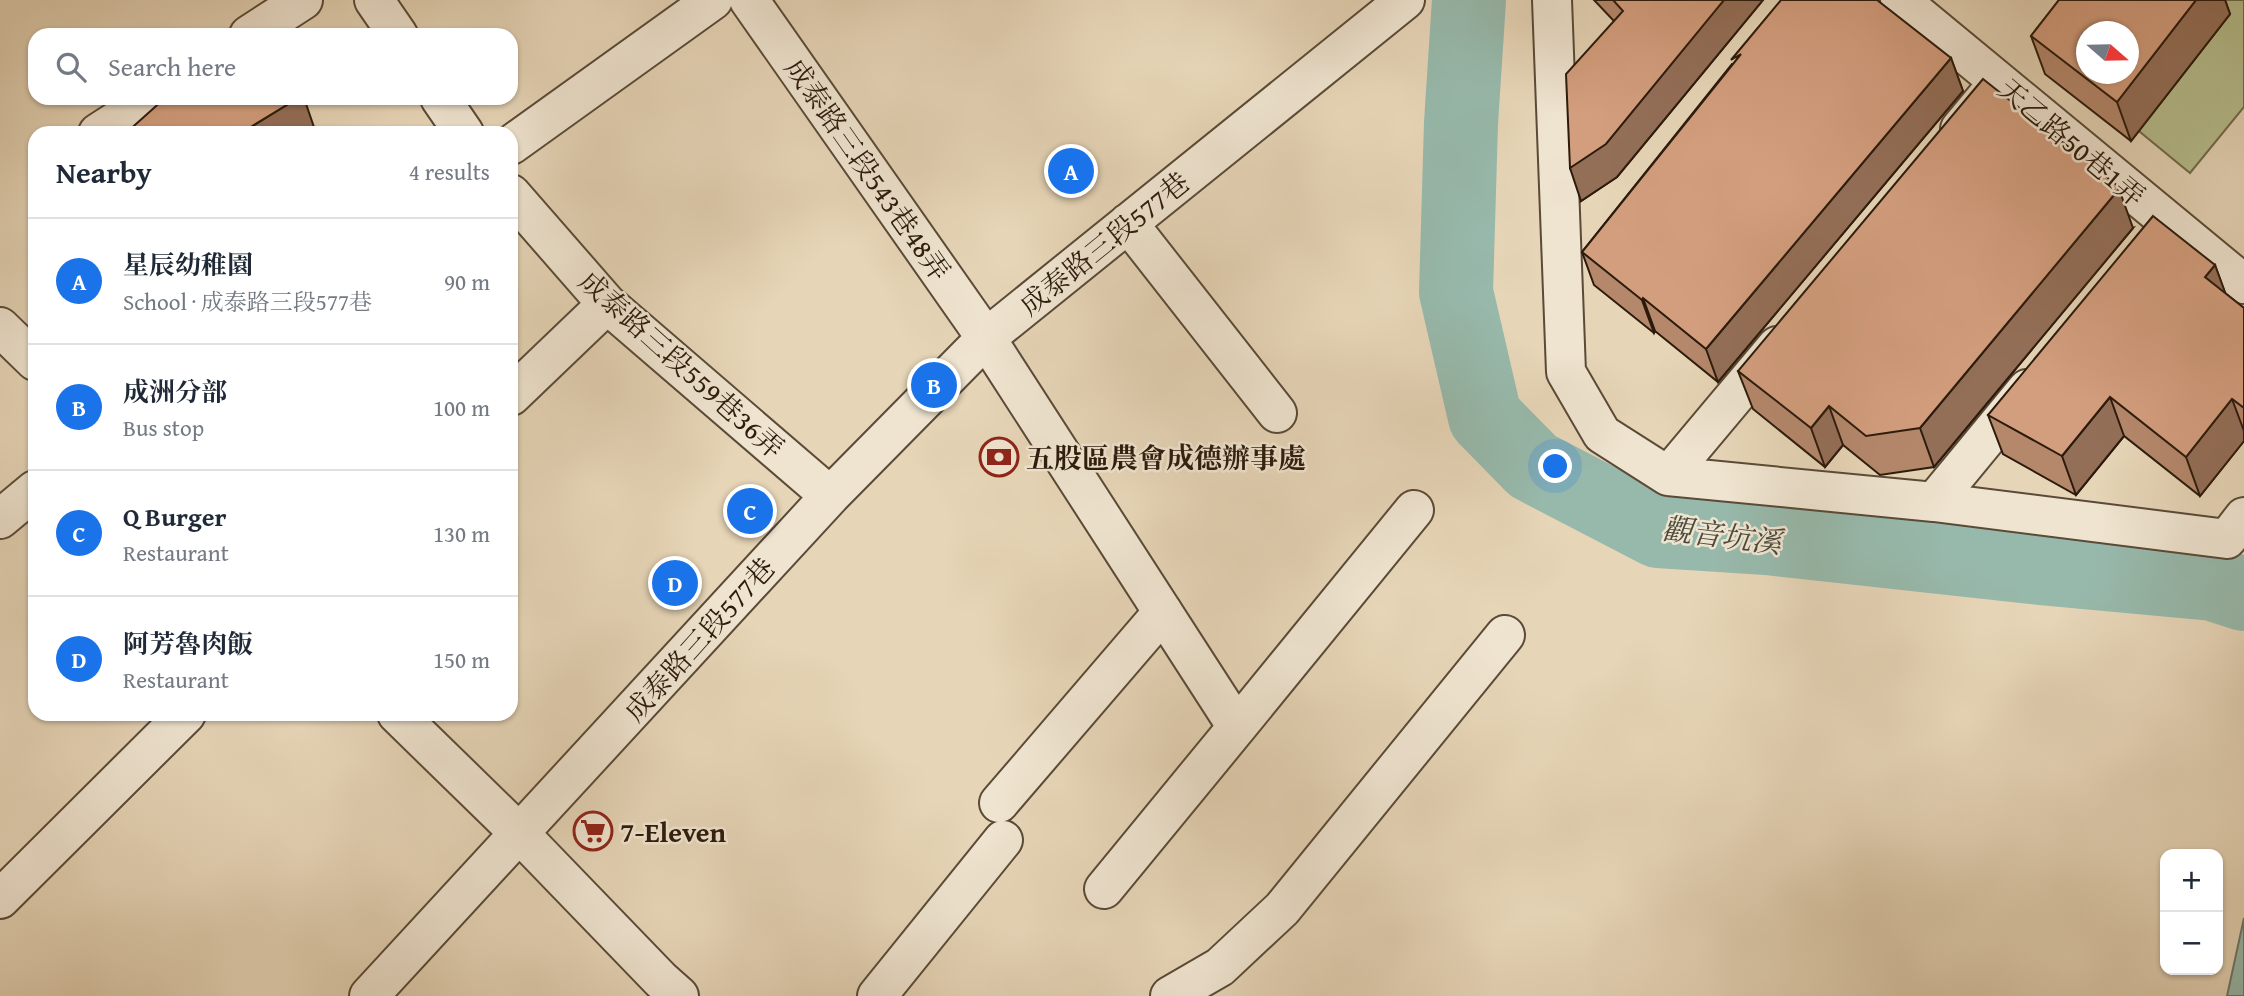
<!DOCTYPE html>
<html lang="en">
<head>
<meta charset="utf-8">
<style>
  :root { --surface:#fff; --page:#f6f6f7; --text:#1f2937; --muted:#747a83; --line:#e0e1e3; --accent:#1a73e8 }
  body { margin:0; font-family:"Gentium Book Plus","Noto Serif TC",serif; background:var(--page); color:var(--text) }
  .controls { position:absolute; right:21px; bottom:21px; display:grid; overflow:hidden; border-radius:14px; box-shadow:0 2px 5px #0004 }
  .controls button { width:63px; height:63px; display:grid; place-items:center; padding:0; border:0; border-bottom:2px solid var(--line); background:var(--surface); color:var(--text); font:35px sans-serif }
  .compass { position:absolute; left:2076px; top:21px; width:63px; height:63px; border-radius:50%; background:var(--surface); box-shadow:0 2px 5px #0004; rotate:110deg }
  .you { position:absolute; left:1556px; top:467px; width:24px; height:24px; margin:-18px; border:5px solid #fff; border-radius:50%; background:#1a73e8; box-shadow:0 0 0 10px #1a73e833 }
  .badge { display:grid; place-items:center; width:46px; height:46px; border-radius:50%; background:var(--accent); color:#fff; font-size:23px; font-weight:700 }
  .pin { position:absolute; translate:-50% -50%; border:4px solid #fff; box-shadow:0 2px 7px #0006 }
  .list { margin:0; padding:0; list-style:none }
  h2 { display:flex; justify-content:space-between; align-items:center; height:91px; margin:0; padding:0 28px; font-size:30px }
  h2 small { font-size:23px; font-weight:400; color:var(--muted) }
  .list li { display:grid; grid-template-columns:46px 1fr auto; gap:21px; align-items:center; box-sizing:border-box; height:126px; padding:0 28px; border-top:2px solid var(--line) }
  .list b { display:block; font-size:26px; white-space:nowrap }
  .list p { margin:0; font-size:23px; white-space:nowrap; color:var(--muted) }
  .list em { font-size:23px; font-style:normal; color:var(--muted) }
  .icon { flex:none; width:38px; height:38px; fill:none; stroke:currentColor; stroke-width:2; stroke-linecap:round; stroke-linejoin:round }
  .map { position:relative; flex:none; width:2244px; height:996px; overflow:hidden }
  .search { position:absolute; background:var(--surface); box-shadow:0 2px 5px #0004; left:28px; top:28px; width:490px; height:77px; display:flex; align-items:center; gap:18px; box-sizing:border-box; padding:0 24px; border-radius:21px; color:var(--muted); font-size:26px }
  .panel { position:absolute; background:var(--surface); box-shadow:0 2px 5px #0004; left:28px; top:126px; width:490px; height:595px; border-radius:21px }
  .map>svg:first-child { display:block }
  .green { fill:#b6bd8d; stroke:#716c4c; stroke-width:2; fill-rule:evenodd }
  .water { fill:#97b9ab; stroke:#6c7a6b; stroke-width:2 }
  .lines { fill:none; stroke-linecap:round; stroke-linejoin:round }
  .shore { stroke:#626a5c; stroke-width:2 }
  .river { stroke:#97b9ab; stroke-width:74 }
  .minor-casing { stroke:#5a4a37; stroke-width:42 }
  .minor { stroke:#efe4d0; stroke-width:38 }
  .wall { fill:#b5886c; stroke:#2c1b0c; stroke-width:2 }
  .shaded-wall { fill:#946f58; stroke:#2c1b0c; stroke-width:2 }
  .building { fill:#d39e7e; stroke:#2c1b0c; stroke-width:2; fill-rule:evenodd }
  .labels { text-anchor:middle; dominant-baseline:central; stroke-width:5; stroke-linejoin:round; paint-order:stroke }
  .street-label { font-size:28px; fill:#2c1b0c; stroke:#efe4d0 }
  .poi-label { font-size:28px; font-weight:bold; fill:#2c1b0c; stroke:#efe4d0; text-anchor:start }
  .water-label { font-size:30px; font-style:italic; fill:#4c4a3c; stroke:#efe4d0 }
</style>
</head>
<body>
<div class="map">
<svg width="2244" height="996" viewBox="0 0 2244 996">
  <rect width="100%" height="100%" fill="#e6d5b7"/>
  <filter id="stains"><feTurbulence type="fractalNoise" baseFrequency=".00286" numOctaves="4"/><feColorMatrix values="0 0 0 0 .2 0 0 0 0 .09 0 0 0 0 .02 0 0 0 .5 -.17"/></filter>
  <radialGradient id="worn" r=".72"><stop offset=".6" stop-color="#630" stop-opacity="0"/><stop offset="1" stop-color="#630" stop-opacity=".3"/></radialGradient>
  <path class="green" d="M2088 0H2244V107L2190 173 2044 53ZM2086 32H2128V74H2086Z"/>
  <path class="water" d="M2087 556 2244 583V604L2097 587Z
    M2244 918V996H2227Z"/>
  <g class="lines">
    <path class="shore" d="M2103 566 2233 588 2236 593 2232 595 2104 581 2099 569Z"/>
    <path class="river" d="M1469 0 1461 123 1456 292 1485 417 1533 466 1658 531 1767 538 2040 568 2213 584 2244 594"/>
    <defs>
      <path id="minor" d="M374 0 398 35
        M749 0 986 338 1237 727 1414 510
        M1552 0 1566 372 1602 434 1668 476 1934 502 2227 539 2244 517
        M1900 0 2244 284
        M249 35 303 0
        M440 98 464 133
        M1960 129 1999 82
        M98 133 152 98
        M511 145 713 0
        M511 194 607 304 830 496
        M1128 223 1277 413
        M0 327 35 361
        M511 396 607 304
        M1668 476 1777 346
        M1934 502 2027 389
        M0 519 35 490
        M397 714 520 834 661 980 679 996
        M999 803 1163 612
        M1104 889 1237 727
        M0 899 186 714
        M369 996 830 496 986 338 1405 0
        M877 996 1003 840
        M1170 996 1220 967 1282 909 1505 635"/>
    </defs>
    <use href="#minor" class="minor-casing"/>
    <use href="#minor" class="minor"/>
  </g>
  <path class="wall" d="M1594 0H1763L1617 177 1581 201 1614 21Z
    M2059 0H2225L2230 14 2131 141 2045 74 2031 36Z
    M1951 58 1963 91 1718 382 1655 331 1654 333 1594 285 1582 252 1732 64Z
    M2133 228 1934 467 1880 475 1843 445 1825 467 1753 409 1738 371Z
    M2215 265 2225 293 2244 308V441L2200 496 2124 436 2076 495 2003 454 1988 415Z"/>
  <path class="shaded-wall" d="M1724 0H1763L1617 177 1581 201 1570 168Z
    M2196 0H2225L2230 14 2131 141 2117 102Z
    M1951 58 1963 91 1718 382 1706 349Z
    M298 98H304L316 133H241Z
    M2119 189 2133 228 1934 467 1920 428Z
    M2215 265 2229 303 2205 277Z
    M1643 298 1655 331 1654 333 1642 300Z
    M2110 397 2124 436 2076 495 2062 456Z
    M2232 399 2244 431V441L2200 496 2186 457Z
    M1829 406 1843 445 1825 467 1811 428Z"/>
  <path class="building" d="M1613 0H1724L1606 144 1570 168 1566 74 1623 11Z
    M1781 0H1877L1951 58 1706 349 1643 298 1642 300 1582 252 1741 54 1731 60Z
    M2059 0H2196L2117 102 2031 36ZM2087 32H2129V74H2087Z
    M1983 79 2118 186 2119 189 1920 428 1866 436 1829 406 1811 428 1738 371Z
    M165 98H298L241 133H126Z
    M2153 216 2215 265 2205 277 2244 308V408L2232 399 2186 457 2110 397 2062 456 1988 415Z"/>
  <defs>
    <symbol id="bank-ring" viewBox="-11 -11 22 22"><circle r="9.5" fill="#efe4d0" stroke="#8f2418" stroke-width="1.5"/><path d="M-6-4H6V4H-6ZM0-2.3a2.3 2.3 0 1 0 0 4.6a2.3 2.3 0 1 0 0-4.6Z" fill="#8f2418"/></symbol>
    <symbol id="supermarket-ring" viewBox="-11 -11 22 22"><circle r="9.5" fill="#efe4d0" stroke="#8f2418" stroke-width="1.5"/><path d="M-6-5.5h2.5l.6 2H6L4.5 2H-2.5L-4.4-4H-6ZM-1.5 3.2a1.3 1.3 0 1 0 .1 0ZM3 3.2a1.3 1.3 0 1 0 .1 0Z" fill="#8f2418"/></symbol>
  </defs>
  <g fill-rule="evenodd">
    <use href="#bank-ring" x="977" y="435" width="44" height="44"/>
    <use href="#supermarket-ring" x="571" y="809" width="44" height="44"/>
  </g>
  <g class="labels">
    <g class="street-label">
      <text transform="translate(2072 142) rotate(40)">天乙路50巷1弄</text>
      <text transform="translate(868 169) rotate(55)">成泰路三段543巷48弄</text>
      <text transform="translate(1104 243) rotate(-39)">成泰路三段577巷</text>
      <text transform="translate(682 364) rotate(42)">成泰路三段559巷36弄</text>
      <text transform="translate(699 639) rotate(-48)">成泰路三段577巷</text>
    </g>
    <g class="poi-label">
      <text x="1026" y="457">五股區農會成德辦事處</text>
      <text x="620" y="831">7-Eleven</text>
    </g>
    <g class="water-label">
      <text transform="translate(1722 535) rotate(7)">觀音坑溪</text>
    </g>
  </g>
  <rect width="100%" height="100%" filter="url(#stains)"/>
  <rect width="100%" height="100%" fill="url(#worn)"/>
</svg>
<div class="controls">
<button>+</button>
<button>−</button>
</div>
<svg class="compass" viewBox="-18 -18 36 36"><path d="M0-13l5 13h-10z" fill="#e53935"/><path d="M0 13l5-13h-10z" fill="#747a83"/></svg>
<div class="you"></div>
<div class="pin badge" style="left:1071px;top:171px">A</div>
<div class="pin badge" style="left:934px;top:385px">B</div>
<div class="pin badge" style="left:750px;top:511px">C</div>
<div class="pin badge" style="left:675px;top:583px">D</div>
<div class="search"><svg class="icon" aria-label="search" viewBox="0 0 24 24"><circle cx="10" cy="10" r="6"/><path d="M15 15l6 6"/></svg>Search here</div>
<section class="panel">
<h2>Nearby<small>4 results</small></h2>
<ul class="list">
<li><span class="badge">A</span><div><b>星辰幼稚園</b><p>School · 成泰路三段577巷</p></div><em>90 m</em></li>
<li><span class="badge">B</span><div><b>成洲分部</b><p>Bus stop</p></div><em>100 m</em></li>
<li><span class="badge">C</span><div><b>Q Burger</b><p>Restaurant</p></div><em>130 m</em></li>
<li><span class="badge">D</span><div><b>阿芳魯肉飯</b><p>Restaurant</p></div><em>150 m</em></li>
</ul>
</section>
</div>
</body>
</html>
